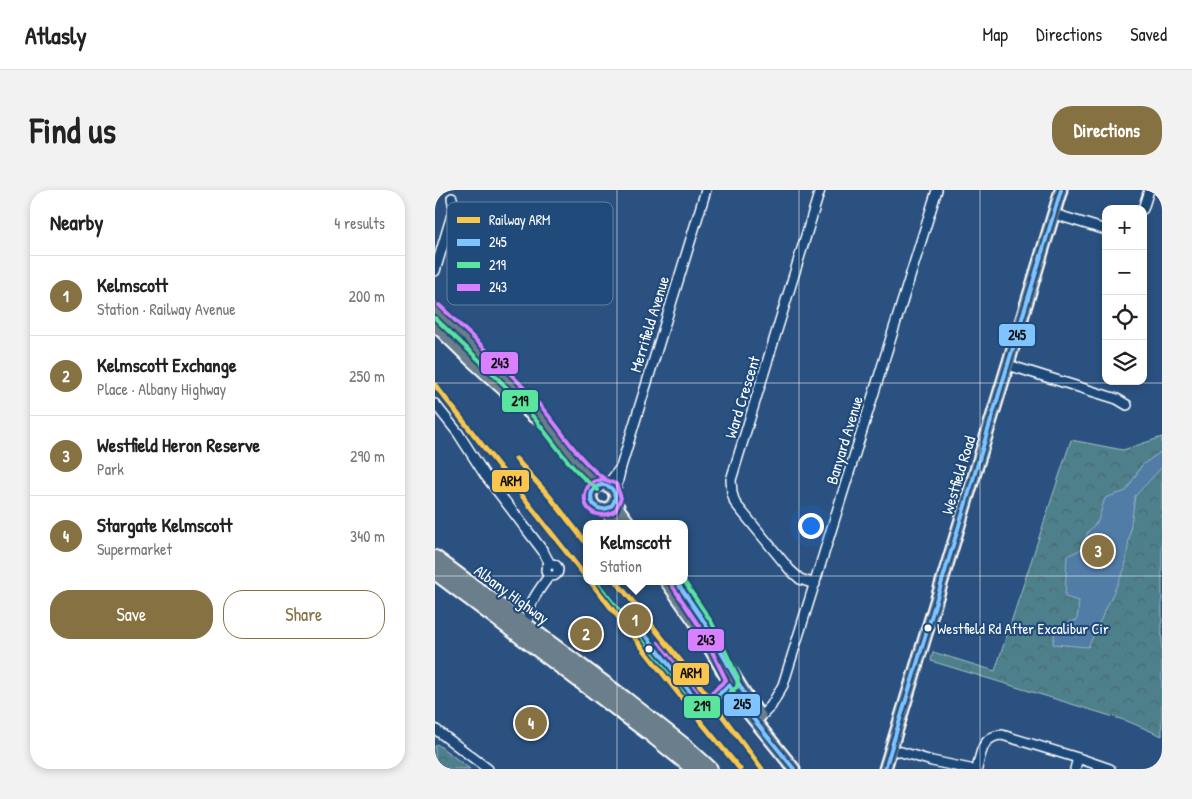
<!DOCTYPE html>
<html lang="en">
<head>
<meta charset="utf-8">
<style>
  :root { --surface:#fff; --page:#f2f2f2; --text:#222; --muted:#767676; --line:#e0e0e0; --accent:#857141 }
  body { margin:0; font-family:"Patrick Hand",sans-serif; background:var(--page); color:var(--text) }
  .controls { position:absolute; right:15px; top:15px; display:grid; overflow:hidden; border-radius:10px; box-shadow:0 2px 8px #0003 }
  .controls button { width:45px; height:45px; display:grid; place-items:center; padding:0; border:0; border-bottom:1px solid var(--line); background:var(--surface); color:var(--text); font:25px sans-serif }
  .you { position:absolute; left:375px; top:335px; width:18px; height:18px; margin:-12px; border:4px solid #fff; border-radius:50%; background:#1a73e8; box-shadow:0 0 0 8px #1a73e833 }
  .badge { display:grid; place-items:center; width:32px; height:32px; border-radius:50%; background:var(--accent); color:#fff; font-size:16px; font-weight:700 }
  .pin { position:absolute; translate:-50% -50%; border:2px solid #fff; box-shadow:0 1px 5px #0006 }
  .popup { position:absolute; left:148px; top:330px; width:105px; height:65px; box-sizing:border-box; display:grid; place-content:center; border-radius:10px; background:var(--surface); filter:drop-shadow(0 1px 4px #0005); font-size:16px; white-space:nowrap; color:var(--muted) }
  .popup b { font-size:19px; color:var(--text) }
  .popup::after { content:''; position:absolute; left:50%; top:100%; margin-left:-10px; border:10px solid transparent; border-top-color:var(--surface) }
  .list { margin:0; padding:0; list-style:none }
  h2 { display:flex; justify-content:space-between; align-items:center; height:65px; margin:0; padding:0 20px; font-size:21px }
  h2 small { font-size:16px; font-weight:400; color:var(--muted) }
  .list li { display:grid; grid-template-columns:32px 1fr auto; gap:15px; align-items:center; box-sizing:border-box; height:80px; padding:0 20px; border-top:1px solid var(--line) }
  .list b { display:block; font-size:19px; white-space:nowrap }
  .list p { margin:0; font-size:16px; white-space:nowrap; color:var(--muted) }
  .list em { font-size:16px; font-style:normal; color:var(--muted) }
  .actions { display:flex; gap:10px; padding:15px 20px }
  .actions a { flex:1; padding:11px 0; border:1px solid var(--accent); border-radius:20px; text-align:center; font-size:18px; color:var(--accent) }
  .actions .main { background:var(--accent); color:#fff }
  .icon { flex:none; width:28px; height:28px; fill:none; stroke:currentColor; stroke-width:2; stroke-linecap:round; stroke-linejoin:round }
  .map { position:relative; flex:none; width:727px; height:579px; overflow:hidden; border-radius:20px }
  header { display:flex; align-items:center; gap:30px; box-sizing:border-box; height:70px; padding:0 25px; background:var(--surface); border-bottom:1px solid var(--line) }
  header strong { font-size:24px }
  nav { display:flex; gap:28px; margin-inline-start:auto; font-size:18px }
  .intro { display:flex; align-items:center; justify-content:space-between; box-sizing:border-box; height:120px; padding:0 30px }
  h1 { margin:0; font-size:35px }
  .button { padding:12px 22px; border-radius:20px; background:var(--accent); color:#fff; font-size:18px; font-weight:700 }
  main { display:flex; gap:30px; padding:0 30px }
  aside { flex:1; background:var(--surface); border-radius:20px; box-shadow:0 2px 8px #0003 }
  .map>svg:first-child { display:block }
  .park { fill:url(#park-crowns); stroke:#a6c0c5 }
  .water { fill:#517ba6; stroke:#97b0ca }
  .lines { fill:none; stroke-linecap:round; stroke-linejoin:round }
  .minor-casing { stroke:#fff; stroke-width:12 }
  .major-casing { stroke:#fff; stroke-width:15 }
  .highway-casing { stroke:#fff; stroke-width:18 }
  .minor { stroke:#1f4a7a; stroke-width:9 }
  .major { stroke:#6b7e8b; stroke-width:11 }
  .highway { stroke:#6b7e8b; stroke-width:14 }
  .bus-1-casing { stroke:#1f4a7a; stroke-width:8 }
  .bus-2-casing { stroke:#1f4a7a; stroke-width:8 }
  .bus-3-casing { stroke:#1f4a7a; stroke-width:8 }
  .bus-1 { stroke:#80c4ff; stroke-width:4 }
  .bus-2 { stroke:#5ae49d; stroke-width:4 }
  .bus-3 { stroke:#d880ff; stroke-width:4 }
  .rail-1-casing { stroke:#1f4a7a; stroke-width:9 }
  .rail-1 { stroke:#fac64d; stroke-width:5 }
  .grid { fill:none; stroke:#fff; stroke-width:1; stroke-opacity:0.55 }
  .bus-dot { fill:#fff; stroke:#1f4a7a; stroke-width:2 }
  .labels { text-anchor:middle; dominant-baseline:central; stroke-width:4.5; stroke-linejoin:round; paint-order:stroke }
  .bus-label { font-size:15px; fill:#fff; stroke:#1f4a7a; text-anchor:start }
  .street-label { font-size:16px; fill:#fff; stroke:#1f4a7a }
  .key { fill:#1f4a7a; stroke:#6280a2; stroke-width:1 }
  .key-label { font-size:14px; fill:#fff }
  .line-badge { stroke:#1f4a7a; stroke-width:2 }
  .pale-badge-label { font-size:14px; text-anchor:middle; font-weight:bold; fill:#111 }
</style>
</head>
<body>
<header>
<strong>Atlasly</strong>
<nav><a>Map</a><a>Directions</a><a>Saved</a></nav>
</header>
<div class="intro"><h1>Find us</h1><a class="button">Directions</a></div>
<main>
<aside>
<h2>Nearby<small>4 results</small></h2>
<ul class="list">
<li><span class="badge">1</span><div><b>Kelmscott</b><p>Station · Railway Avenue</p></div><em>200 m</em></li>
<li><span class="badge">2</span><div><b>Kelmscott Exchange</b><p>Place · Albany Highway</p></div><em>250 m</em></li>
<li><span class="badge">3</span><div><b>Westfield Heron Reserve</b><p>Park</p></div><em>290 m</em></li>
<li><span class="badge">4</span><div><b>Stargate Kelmscott</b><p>Supermarket</p></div><em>340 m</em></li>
</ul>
<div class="actions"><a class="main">Save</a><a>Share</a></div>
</aside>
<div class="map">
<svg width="727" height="579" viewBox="0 0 727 579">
  <defs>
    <pattern id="park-crowns" width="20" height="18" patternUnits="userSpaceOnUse" patternTransform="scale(1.25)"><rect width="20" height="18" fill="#4e808b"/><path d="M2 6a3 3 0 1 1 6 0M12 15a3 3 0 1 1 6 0" fill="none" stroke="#4d666c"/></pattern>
  </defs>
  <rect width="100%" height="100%" fill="#2a5180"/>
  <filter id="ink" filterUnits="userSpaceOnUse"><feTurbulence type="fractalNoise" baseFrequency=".02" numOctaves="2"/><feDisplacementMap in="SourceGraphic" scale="10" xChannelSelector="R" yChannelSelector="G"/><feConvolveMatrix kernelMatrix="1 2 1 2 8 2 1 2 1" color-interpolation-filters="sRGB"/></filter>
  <g filter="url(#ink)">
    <path class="park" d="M727 247V546L692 531 496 471 498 462 560 481 636 250 688 260Z
      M2 554 35 579H0V556Z"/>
    <path class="water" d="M727 261V277L700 306 690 378 653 457 618 454 621 436 642 430 644 411 630 407 632 366 647 359 653 342 663 331 670 308 691 301 707 275Z"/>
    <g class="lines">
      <defs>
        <path id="minor" d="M708 19 714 0
          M619 24 671 40
          M0 81 19 18 17 8
          M573 175 682 209 692 215
          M0 214 23 243 50 285 108 361 115 374
          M169 295 177 289 186 277
          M180 303 186 277 271 0
          M111 380a6 6 0 1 1 12 0a6 6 0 1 1-12 0Z
          M380 394 365 389 355 380 300 313 297 303 296 290 385 0
          M93 437C90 417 103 401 114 386
          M322 530 336 516 348 495 502 0
          M0 539 53 579
          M456 559 497 571 535 579
          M542 579C546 563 547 546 567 545L643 568 675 579
          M640 579 643 568"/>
        <path id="major" d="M0 119C33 152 69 183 100 219 121 244 139 278 167 295
          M0 135 37 171 99 227
          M156 307a12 12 0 1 1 24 0a12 12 0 1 1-24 0Z
          M180 310 185 321 195 334
          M169 320 186 334
          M231 391 260 432 307 515 359 579
          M241 391C272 434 294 483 325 526
          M450 579 626 0"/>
        <path id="highway" d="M0 368 190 509 251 557 275 579
          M0 382 213 542 259 579"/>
      </defs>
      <use href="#minor" class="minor-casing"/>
      <use href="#major" class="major-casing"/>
      <use href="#highway" class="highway-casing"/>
      <use href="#minor" class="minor"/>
      <use href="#major" class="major"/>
      <use href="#highway" class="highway"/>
      <defs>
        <path id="bus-1" d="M156 307a12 12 0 1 1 24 0a12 12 0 1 1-24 0Z
          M241 391 268 430 312 508
          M201 433 260 508C275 514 284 505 294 495L307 515 359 579
          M450 579 626 0"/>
        <path id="bus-2" d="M0 128C32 159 66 189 95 223 118 250 134 279 163 300
          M164 395 255 512 265 517 278 515 302 497 303 488 277 433 249 391"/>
        <path id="bus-3" d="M4 115C37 147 72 178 102 212 126 238 141 269 171 290
          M154 295C141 315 160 333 180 321L186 308 181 294 168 289 158 292
          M224 452 266 504H275L291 490 266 439 236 394"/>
      </defs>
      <use href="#bus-1" class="bus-1-casing"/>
      <use href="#bus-2" class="bus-2-casing"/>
      <use href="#bus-3" class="bus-3-casing"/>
      <use href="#bus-1" class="bus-1"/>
      <use href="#bus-2" class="bus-2"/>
      <use href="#bus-3" class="bus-3"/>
      <defs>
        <path id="rail-1" d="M0 195 151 387
          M81 269 115 307 151 353
          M155 391 261 526 305 579
          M181 391 257 485 327 579"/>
      </defs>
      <use href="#rail-1" class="rail-1-casing"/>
      <use href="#rail-1" class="rail-1"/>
    </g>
  </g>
  <path class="grid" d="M182 0V579M364 0V579M545 0V579M0 193H727M0 386H727"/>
  <g class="bus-dot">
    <circle cx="493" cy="438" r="4.5"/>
    <circle cx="214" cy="459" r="4.5"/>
  </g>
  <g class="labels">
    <g class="bus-label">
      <text x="502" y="438">Westfield Rd After Excalibur Cir</text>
    </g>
    <g class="street-label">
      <text transform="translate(214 134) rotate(-73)">Merrifield Avenue</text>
      <text transform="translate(307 207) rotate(-73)">Ward Crescent</text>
      <text transform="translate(409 250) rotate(-73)">Banyard Avenue</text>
      <text transform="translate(523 285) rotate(-73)">Westfield Road</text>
      <text transform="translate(77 404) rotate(36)">Albany Highway</text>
    </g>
  </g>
  <rect x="12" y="12" width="166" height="103" rx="8" class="key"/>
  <rect x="22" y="27" width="23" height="6" fill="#fac64d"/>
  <rect x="22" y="49" width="23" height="7" fill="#80c4ff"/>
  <rect x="22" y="72" width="23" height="6" fill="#5ae49d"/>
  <rect x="22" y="94" width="23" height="7" fill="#d880ff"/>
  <g class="key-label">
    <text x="54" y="35">Railway ARM</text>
    <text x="54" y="57">245</text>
    <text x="54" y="80">219</text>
    <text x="54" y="102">243</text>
  </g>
  <g class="line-badge">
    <rect x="563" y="133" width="38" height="24" rx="5" fill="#80c4ff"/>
    <rect x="45" y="161" width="39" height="24" rx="5" fill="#d880ff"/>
    <rect x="66" y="199" width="38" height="24" rx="5" fill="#5ae49d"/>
    <rect x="56" y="279" width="39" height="24" rx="5" fill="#fac64d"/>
    <rect x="252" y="438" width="38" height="24" rx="5" fill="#d880ff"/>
    <rect x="237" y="472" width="38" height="24" rx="5" fill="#fac64d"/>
    <rect x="288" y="503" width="38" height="24" rx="5" fill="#80c4ff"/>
    <rect x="248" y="505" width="38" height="24" rx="5" fill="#5ae49d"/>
  </g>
  <g class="pale-badge-label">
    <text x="582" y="150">245</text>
    <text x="65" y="178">243</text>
    <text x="85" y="216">219</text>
    <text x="76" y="296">ARM</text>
    <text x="271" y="455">243</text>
    <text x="256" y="488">ARM</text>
    <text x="307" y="519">245</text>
    <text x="267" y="521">219</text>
  </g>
</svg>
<div class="controls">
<button>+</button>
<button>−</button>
<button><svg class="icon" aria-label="locate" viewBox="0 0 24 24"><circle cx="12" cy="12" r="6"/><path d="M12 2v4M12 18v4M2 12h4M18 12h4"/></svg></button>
<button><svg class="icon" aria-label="layers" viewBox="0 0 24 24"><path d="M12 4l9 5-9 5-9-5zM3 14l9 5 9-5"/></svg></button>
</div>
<div class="you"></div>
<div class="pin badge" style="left:200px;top:430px">1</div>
<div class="popup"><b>Kelmscott</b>Station</div>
<div class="pin badge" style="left:151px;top:444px">2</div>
<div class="pin badge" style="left:663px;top:361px">3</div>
<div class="pin badge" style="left:96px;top:533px">4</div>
</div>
</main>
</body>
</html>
